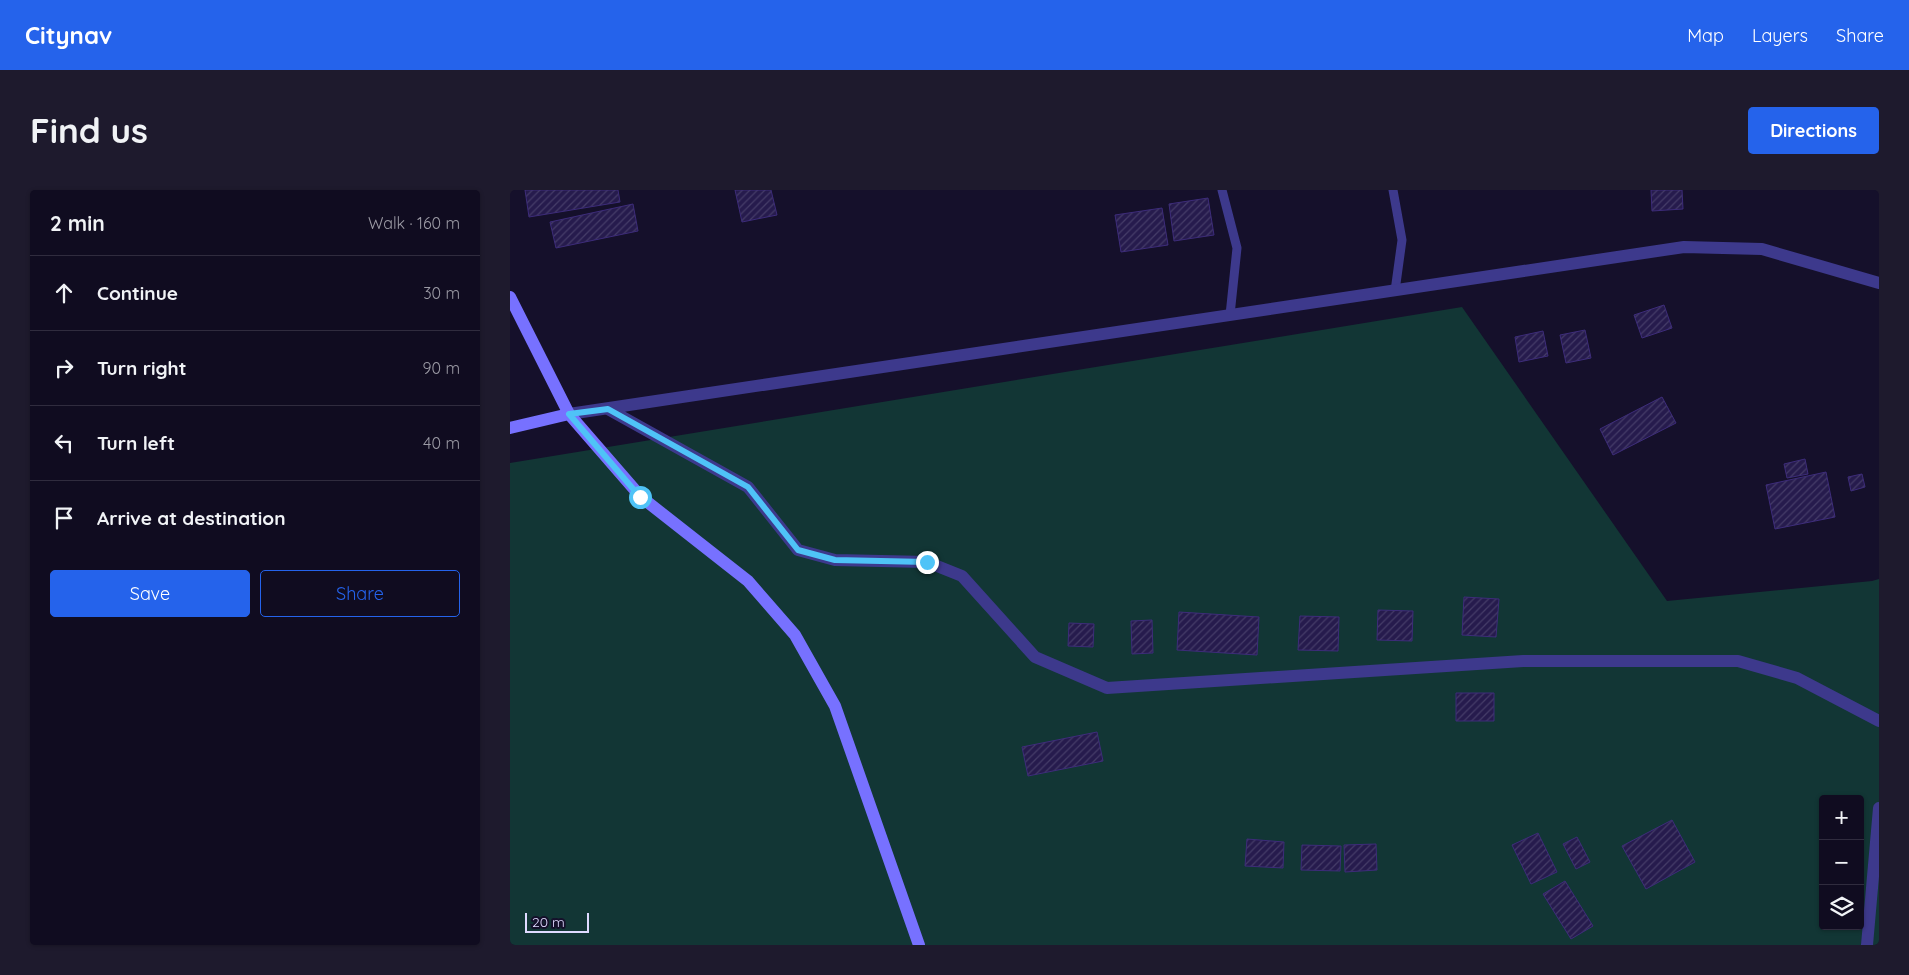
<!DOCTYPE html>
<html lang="en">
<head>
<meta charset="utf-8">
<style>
  :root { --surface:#100c20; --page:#1e1a2d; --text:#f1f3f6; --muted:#9c9ba5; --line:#302c3e; --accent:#2563eb }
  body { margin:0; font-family:Quicksand,sans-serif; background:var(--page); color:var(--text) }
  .controls { position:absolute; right:15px; bottom:15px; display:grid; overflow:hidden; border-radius:5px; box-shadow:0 1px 4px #0004 }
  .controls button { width:45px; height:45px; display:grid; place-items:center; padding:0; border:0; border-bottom:1px solid var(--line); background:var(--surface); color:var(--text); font:25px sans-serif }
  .scale { position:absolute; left:15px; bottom:12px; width:64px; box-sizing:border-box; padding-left:5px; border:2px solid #dfdaff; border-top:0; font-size:14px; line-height:18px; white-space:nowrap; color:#dfdaff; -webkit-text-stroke:4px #15102b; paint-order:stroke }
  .stop { position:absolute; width:15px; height:15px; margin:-11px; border:4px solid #4fc3f7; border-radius:50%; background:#fff }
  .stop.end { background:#4fc3f7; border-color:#fff; box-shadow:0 1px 5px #0008 }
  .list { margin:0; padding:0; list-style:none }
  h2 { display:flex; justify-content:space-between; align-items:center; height:65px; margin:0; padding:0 20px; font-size:21px }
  h2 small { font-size:16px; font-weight:400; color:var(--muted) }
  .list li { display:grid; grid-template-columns:32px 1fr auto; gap:15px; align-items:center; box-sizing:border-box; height:75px; padding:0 20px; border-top:1px solid var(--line) }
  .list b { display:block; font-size:19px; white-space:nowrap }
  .list em { font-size:16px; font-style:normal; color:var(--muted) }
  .actions { display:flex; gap:10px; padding:15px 20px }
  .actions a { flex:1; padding:11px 0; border:1px solid var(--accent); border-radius:5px; text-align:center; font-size:18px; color:var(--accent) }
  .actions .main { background:var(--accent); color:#fff }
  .icon { flex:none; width:28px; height:28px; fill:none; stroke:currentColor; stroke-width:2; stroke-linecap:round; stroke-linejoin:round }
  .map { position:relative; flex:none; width:1369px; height:755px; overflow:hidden; border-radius:5px }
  header { display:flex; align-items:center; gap:30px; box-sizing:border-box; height:70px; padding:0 25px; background:var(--accent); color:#fff }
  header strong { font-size:24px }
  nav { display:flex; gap:28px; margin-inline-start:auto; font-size:18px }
  .intro { display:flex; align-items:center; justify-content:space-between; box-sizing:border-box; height:120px; padding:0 30px }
  h1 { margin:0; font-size:35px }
  .button { padding:12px 22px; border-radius:5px; background:var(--accent); color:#fff; font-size:18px; font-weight:700 }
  main { display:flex; gap:30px; padding:0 30px }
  aside { flex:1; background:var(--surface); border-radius:5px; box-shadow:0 1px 4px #0004 }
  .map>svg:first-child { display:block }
  .green { fill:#123635; fill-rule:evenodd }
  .building { fill:url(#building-hatch); stroke:#3d2c7a }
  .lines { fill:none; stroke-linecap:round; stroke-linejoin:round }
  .lane { stroke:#3d398c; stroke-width:9 }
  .street { stroke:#3d398c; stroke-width:12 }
  .secondary { stroke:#7771ff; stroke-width:12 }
  .route { stroke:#4fc3f7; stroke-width:6 }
</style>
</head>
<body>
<header>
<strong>Citynav</strong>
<nav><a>Map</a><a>Layers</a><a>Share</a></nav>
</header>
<div class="intro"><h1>Find us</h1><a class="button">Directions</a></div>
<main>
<aside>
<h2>2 min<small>Walk · 160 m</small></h2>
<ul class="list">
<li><svg class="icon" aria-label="ahead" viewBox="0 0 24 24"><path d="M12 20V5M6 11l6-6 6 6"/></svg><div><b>Continue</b></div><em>30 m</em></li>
<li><svg class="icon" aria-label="right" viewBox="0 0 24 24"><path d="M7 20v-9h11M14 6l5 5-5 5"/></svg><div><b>Turn right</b></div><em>90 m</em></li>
<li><svg class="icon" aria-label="left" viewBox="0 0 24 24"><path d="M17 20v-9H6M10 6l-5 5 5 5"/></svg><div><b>Turn left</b></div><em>40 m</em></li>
<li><svg class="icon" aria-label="arrive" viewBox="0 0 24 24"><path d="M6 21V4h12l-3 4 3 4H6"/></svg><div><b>Arrive at destination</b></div></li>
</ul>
<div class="actions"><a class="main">Save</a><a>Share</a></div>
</aside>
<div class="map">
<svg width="1369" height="755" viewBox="0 0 1369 755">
  <defs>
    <pattern id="building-hatch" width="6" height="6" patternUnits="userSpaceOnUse" patternTransform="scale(1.25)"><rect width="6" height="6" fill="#261b4d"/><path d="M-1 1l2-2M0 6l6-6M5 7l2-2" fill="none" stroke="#453c68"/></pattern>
  </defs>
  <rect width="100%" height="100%" fill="#15102b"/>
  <path class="green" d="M952 117 1157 411 1362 391 1369 389V755H0V273ZM1313 609H1350V736H1313Z"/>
  <path class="building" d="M15 0H108L110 12 19 27Z
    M225 0H261L267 25 232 32Z
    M1141 0H1172L1173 19 1142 21Z
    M698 8 704 45 664 51 659 14Z
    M123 14 128 41 46 58 40 32Z
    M652 18 658 55 611 62 605 25Z
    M1154 115 1162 138 1132 148 1124 125Z
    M1075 140 1081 168 1056 173 1050 145Z
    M1033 141 1038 166 1009 172 1005 147Z
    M1152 207 1166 233 1103 265 1090 239Z
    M1295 269 1298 284 1277 288 1274 274Z
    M1316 282 1325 327 1265 339 1256 295Z
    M1352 284 1355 297 1341 301 1338 287Z
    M954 407 989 409 986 447 952 445Z
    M868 420 903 421 902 451 867 450Z
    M669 422 749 427 747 465 667 460Z
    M790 426 829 427 828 461 788 460Z
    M642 430 643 463 622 464 621 431Z
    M559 433 584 434 583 457 558 456Z
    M946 503H984V531H946Z
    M587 542 593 571 518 586 512 557Z
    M1162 630 1185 672 1136 699 1112 656Z
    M1028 643 1047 682 1021 694 1002 655Z
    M1067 647 1080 672 1066 679 1053 654Z
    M737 649 774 652 773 678 735 676Z
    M866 654 867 680 835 682 834 655Z
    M792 655 831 656 830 681 791 680Z
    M1055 691 1083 736 1061 749 1033 704Z"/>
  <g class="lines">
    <path class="lane" d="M712 0 727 58 720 125
      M883 0 892 50 885 101"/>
    <path class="street" d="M98 219 238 297 288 360 325 370 417 372 452 386 525 467 597 498 1013 471H1228L1287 488 1369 531
      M59 224 1174 57 1252 59 1369 93
      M1357 755 1369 618"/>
    <path class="secondary" d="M0 107 59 224 131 307 238 391 285 445 325 516 409 755
      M0 238 59 224"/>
  </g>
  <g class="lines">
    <path class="route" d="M130 307 59 224 98 219 238 297 288 360 325 370 417 372"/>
  </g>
</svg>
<div class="controls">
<button>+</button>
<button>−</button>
<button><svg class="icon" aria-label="layers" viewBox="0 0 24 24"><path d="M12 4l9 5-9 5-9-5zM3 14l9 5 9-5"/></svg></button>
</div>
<div class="scale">20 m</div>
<div class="stop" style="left:130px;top:307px"></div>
<div class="stop end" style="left:417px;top:372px"></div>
</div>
</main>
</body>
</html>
